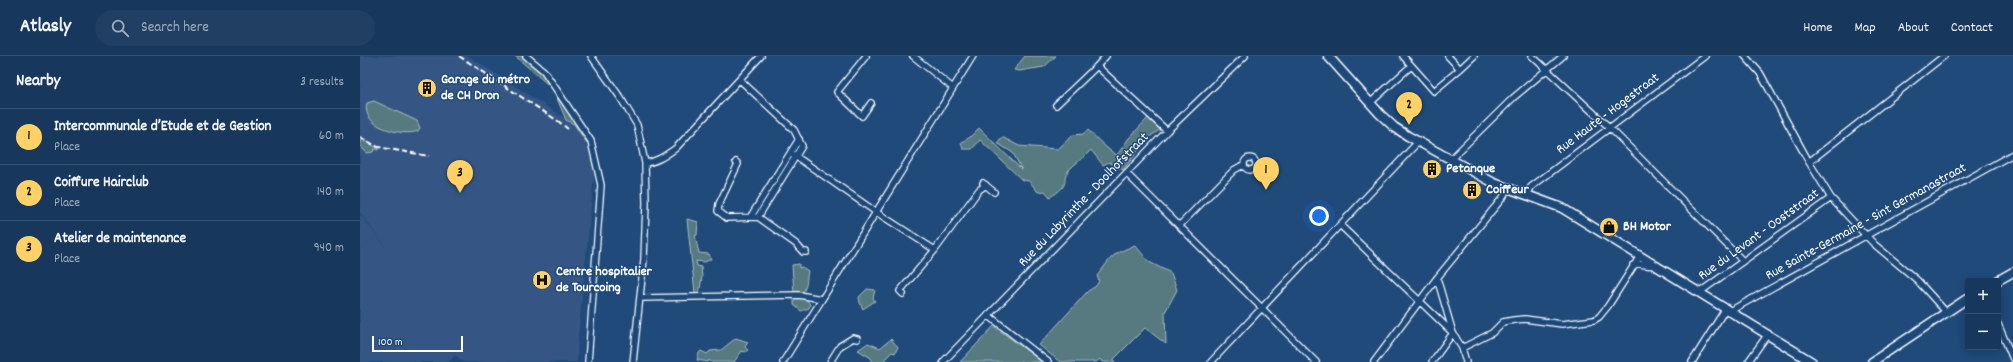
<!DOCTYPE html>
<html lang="en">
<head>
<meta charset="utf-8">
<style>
  :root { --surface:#17385c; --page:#203f62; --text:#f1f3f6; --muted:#9eacbb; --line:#365272; --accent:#ffd166 }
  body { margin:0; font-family:Dekko,sans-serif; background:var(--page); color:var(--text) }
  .controls { position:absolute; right:12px; bottom:12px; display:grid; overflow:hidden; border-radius:4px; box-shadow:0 2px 10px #0003 }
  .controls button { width:36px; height:36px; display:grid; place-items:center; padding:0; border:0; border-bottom:1px solid var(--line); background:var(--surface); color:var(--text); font:20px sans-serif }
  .scale { position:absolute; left:12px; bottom:10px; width:91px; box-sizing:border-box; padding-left:4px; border:2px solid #fff; border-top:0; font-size:11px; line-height:14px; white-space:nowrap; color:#fff; -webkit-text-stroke:3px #1f4a7a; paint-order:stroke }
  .you { position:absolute; left:959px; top:160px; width:14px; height:14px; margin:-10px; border:3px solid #fff; border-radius:50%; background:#1a73e8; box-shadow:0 0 0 6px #1a73e833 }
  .badge { display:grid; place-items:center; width:26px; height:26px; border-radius:50%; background:var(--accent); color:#111; font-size:13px; font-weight:700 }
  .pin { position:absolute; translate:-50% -33px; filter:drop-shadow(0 1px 2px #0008) }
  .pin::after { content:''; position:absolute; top:21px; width:14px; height:12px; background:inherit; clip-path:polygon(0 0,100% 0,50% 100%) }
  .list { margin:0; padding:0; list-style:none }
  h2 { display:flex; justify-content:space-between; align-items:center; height:52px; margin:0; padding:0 16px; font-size:17px }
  h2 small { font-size:13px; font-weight:400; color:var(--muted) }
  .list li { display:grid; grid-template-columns:26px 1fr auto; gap:12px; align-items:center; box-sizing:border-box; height:56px; padding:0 16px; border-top:1px solid var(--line) }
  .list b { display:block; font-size:15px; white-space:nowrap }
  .list p { margin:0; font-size:13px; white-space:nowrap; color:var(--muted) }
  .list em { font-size:13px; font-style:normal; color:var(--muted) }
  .icon { flex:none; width:22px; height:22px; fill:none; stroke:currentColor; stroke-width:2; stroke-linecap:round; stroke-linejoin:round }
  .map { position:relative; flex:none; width:1653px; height:306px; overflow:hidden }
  header { display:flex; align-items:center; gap:24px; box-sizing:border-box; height:56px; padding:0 20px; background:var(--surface); border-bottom:1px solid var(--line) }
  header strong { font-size:19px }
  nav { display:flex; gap:22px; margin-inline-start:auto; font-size:14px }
  .search { width:280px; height:36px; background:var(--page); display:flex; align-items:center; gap:10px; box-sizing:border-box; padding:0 14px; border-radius:22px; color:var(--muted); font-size:15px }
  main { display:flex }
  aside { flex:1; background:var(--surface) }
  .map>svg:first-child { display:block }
  .built { fill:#365784 }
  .green { fill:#567a80; stroke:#aabcc0 }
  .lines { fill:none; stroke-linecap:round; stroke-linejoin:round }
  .street-casing { stroke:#fff; stroke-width:8 }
  .secondary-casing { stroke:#fff; stroke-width:11 }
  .street { stroke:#1f4a7a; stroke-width:5.5 }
  .secondary { stroke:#1f4a7a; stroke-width:8 }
  .rail { stroke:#fff; stroke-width:2; stroke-dasharray:6 3; stroke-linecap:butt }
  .labels { text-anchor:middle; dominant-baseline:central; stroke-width:3; stroke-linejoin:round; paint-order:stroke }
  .poi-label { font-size:14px; font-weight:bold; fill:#fff; stroke:#1f4a7a; text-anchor:start }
  .street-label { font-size:14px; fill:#fff; stroke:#1f4a7a }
</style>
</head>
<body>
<header>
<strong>Atlasly</strong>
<div class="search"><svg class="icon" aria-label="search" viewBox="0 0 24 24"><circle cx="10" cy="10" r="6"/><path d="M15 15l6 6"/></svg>Search here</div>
<nav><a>Home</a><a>Map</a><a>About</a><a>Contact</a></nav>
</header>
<main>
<aside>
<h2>Nearby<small>3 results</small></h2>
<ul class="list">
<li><span class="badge">1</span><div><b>Intercommunale d’Etude et de Gestion</b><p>Place</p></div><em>60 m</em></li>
<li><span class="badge">2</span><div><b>Coiffure Hairclub</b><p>Place</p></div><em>140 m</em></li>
<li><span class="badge">3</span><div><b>Atelier de maintenance</b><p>Place</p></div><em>940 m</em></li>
</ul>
</aside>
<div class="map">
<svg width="1653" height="306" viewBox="0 0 1653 306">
  <rect width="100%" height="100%" fill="#1f4a7a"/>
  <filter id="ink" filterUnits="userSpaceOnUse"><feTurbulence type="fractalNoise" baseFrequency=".025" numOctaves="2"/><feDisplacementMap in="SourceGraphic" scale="8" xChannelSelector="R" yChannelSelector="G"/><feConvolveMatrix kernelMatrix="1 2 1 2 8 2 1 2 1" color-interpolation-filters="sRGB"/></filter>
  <g filter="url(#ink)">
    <path class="built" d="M0 0H108L214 68 227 87 234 119 218 281 217 306H103L95 299 89 306H0V158L39 209 0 156Z"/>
    <path class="green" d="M155 0H165L184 15 231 85 227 87 214 68 206 64 193 33Z
      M665 0H696L684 11 659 15 654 14Z
      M14 45 57 65 60 72 58 75C43 81 0 71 7 47Z
      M788 62 801 73 788 82 763 114 749 106 743 109 731 94C724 102 715 107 709 114 700 124 713 128 690 141L685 135 678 136 669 125 662 124 620 84 612 93H603L601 86 609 82 619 72 662 114 653 97 637 87 642 81 659 90 698 93 713 79 723 78 728 74C738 83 746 93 757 99L769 82Z
      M0 83 18 92V94L14 93 13 96 7 97 0 90Z
      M327 163 338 166 337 179 335 180 339 197 349 198 351 203 345 206 336 205 337 210 341 211 342 221 339 238 335 237Z
      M775 189 789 206 811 217 817 234 805 256 806 288 785 272 754 303 755 306H742L740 303 736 306H700L679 289 728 235 736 230 739 225 737 220 750 203 757 197Z
      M439 208V212L442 211 448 215C446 223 448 229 443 236L434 237 432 209Z
      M507 233 515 234 513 242 515 245 503 253 500 247 499 241Z
      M443 241 445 242 450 248 449 252 441 255 434 249V243Z
      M634 270 682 306H600Z
      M376 282 388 286 385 291 388 294 385 296 382 295 374 306H351L349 304 348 306 337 304 339 297 341 295 347 298 350 295 361 294Z
      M531 283 538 291 535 297 532 296 524 304 526 306H513L511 302 498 294 508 287 520 292Z"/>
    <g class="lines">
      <defs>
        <path id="street" d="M166 0 184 15 231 85 241 129 228 306
          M231 0 260 41 277 69 285 107 286 147 284 203 273 306
          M506 0 477 36 502 60 511 47
          M553 0 593 32
          M1043 0 1074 35 1100 13 1088 0
          M1172 0 1250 72 1383 205
          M1385 0 1400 17 1449 106 1471 142 1514 188 1557 224 1586 256
          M737 10 746 0
          M1100 13 1114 0
          M380 24 434 74 442 90 398 161
          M1010 47 1051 10
          M696 49 737 10 807 75
          M431 97 516 156 575 194
          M884 108a6 6 0 1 1 12 0a6 6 0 1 1-12 0Z
          M1091 103 1153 42 1203 0
          M376 106 378 108 359 148 358 155 367 162 398 161 436 188 443 196H446
          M1449 106 1584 0
          M285 107C297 106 306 99 316 92L401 0
          M767 118 956 306
          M623 127 634 136
          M1168 138 1171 131 1345 0
          M391 160 439 83
          M980 169 1093 277
          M819 170 874 114 883 109
          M1273 209C1281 206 1287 211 1294 209
          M1077 222 1093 277 1102 292 1106 306
          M1340 236 1471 142
          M543 238 540 235 575 194 619 134 626 129
          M281 242 439 239 462 243
          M1370 255 1653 98
          M628 259 688 306
          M1638 268 1653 303
          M1102 292 1132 277 1143 266 1154 264 1165 263 1202 268 1234 264 1239 261 1248 250 1280 200
          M423 306 613 0
          M470 306 480 290 493 282 497 283
          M583 306 807 75 885 0
          M851 306 1058 86
          M1014 306 1077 222 1144 140 1147 131
          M1072 306 1093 277
          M1332 306 1366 252
          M1388 306 1408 278"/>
        <path id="secondary" d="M968 0 1020 58 1034 71 1048 80 1134 127 1202 152 1452 306
          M1637 225 1653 216
          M1512 306 1608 242"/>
      </defs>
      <use href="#street" class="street-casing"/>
      <use href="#secondary" class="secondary-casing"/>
      <use href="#street" class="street"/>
      <use href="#secondary" class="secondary"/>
      <path class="rail" d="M99 0 198 65 208 73
        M0 81 18 91 69 100"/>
    </g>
  </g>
  <defs>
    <symbol id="building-disc" viewBox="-11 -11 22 22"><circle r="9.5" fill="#ffd166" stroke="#1f4a7a"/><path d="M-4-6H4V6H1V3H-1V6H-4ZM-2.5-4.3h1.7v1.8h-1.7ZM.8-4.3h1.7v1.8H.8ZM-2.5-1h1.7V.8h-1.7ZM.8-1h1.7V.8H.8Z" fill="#111"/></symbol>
    <symbol id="shop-disc" viewBox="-11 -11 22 22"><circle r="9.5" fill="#ffd166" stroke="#1f4a7a"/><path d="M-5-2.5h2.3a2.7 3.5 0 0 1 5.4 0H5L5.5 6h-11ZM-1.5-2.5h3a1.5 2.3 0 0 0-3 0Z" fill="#111"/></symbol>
    <symbol id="hospital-disc" viewBox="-11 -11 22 22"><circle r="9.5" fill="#ffd166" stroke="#1f4a7a"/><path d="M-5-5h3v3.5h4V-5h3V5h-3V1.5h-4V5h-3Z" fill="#111"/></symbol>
  </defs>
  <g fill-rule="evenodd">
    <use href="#building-disc" x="56" y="21" width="22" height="22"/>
    <use href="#building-disc" x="1061" y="102" width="22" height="22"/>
    <use href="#building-disc" x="1101" y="123" width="22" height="22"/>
    <use href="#shop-disc" x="1238" y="160" width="22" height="22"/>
    <use href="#hospital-disc" x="171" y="213" width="22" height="22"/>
  </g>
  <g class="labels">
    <g class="poi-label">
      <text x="81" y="24">Garage du métro<tspan x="81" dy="16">de CH Dron</tspan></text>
      <text x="1086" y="113">Petanque</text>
      <text x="1126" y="134">Coiffeur</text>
      <text x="1263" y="171">BH Motor</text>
      <text x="196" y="216">Centre hospitalier<tspan x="196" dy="16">de Tourcoing</tspan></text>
    </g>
    <g class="street-label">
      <text transform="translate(1248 58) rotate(-37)">Rue Haute - Hogestraat</text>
      <text transform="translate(724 144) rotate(-46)">Rue du Labyrinthe - Doolhofstraat</text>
      <text transform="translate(1506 166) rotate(-29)">Rue Sainte-Germaine - Sint Germanastraat</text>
      <text transform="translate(1399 179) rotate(-36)">Rue du Levant - Ooststraat</text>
    </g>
  </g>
</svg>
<div class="controls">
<button>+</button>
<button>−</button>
</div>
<div class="scale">100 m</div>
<div class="you"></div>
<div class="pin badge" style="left:906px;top:134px">1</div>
<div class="pin badge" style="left:1049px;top:69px">2</div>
<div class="pin badge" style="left:100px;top:137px">3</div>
</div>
</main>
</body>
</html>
